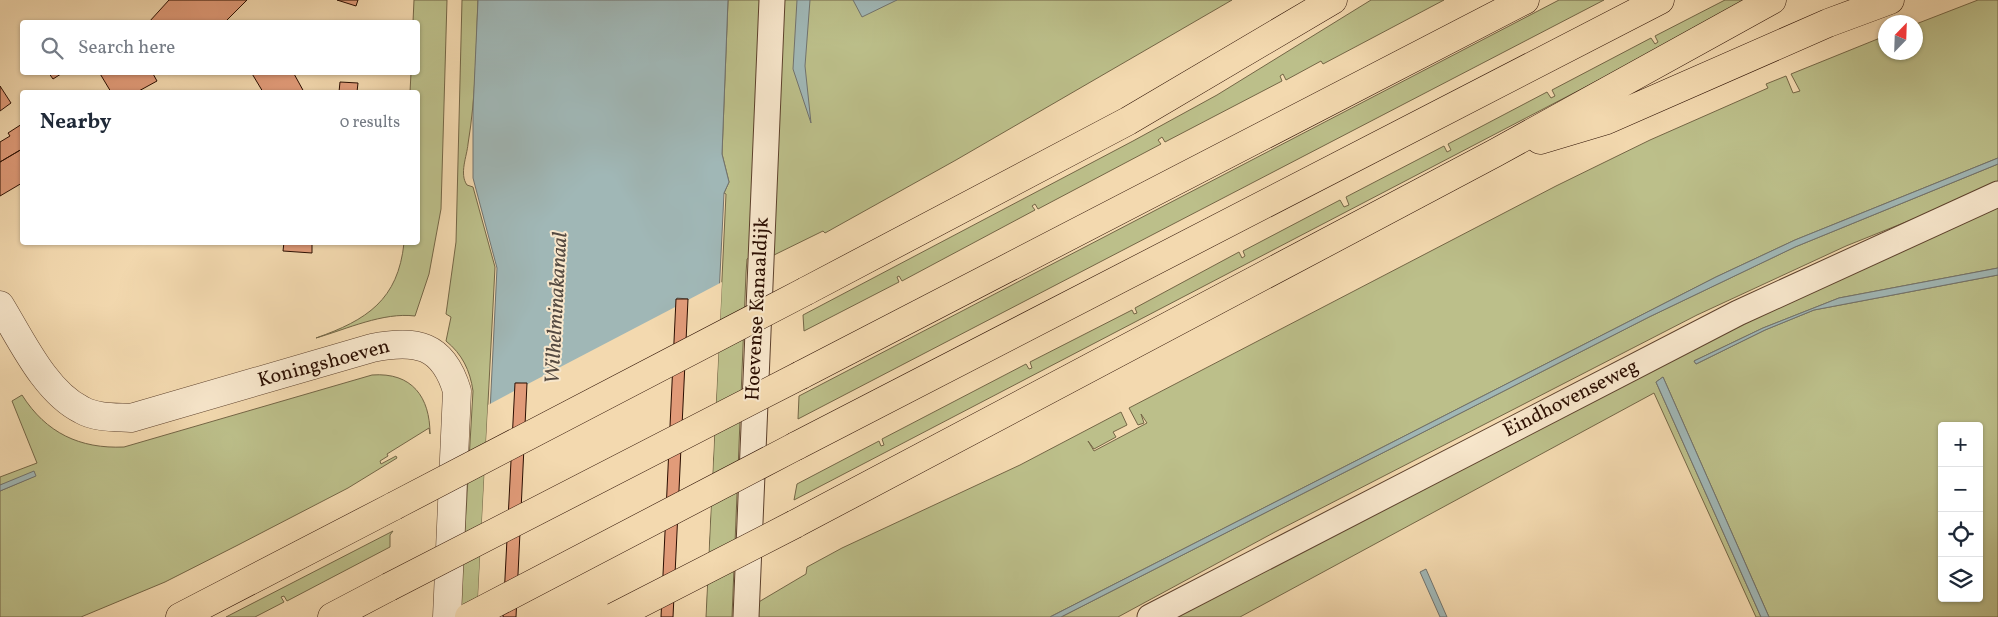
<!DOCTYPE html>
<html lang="en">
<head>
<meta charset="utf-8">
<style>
  :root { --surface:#fff; --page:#f2f2f3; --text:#1f2937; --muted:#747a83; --line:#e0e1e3 }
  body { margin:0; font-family:Vollkorn,serif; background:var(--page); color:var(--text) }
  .controls { position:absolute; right:15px; bottom:15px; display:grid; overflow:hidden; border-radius:5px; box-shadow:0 1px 4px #0004 }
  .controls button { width:45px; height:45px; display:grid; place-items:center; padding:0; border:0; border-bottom:1px solid var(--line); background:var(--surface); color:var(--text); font:25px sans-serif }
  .compass { position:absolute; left:1878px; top:15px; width:45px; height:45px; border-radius:50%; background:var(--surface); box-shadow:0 1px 4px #0004; rotate:23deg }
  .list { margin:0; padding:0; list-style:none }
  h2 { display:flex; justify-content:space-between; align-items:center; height:65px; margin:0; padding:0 20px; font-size:21px }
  h2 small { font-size:16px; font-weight:400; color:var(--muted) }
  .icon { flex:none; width:28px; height:28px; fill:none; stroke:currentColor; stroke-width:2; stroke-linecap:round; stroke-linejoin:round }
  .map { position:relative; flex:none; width:1998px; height:617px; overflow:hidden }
  .search { position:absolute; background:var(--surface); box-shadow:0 1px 4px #0004; left:20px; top:20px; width:400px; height:55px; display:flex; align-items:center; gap:12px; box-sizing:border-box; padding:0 18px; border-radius:5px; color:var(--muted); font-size:19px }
  .panel { position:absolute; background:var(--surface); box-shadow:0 1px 4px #0004; left:20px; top:90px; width:400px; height:155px; border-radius:5px }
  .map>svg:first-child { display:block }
  .green { fill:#bcbf8a; stroke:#746646; fill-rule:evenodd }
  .water { fill:#a0b7b6; stroke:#71736e }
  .pier { fill:#f3d9af }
  .building { fill:#e19b79; stroke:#2b0e01 }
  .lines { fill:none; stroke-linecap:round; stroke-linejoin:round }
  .minor-casing { stroke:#5d412c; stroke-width:27 }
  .tertiary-casing { stroke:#5d412c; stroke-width:29 }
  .motorway-casing { stroke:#2b0e01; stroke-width:29 }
  .minor { stroke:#f7e6cb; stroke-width:25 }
  .tertiary { stroke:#f7e6cb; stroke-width:28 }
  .motorway { stroke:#f3d9af; stroke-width:28 }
  .motorway-bridge-casing { stroke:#2b0e01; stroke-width:29; stroke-linecap:butt }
  .motorway-bridge { stroke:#f3d9af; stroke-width:28 }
  .labels { text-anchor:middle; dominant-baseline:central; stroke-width:4; stroke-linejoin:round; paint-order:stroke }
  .street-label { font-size:20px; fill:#2b0e01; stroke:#f7e6cb }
  .water-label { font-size:21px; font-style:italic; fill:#544940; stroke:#f7e6cb }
</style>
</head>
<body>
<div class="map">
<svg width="1998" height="617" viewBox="0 0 1998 617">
  <rect width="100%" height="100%" fill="#f3d9af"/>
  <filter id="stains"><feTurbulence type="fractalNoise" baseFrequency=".004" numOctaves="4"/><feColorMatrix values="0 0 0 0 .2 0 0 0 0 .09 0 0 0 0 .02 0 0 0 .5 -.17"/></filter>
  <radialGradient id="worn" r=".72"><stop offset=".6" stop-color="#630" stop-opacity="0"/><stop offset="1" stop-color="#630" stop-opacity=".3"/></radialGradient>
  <path class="green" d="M414 0H447L441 209 429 274 415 316C383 312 347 329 316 338 367 320 398 300 404 243L418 242V92H410L411 73 418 72V22H413Z
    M462 0H478C476 48 476 96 468 144 467 156 459 174 467 185L473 187 495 267 477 617H460L473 391C470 370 462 354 446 341L451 317 446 314 456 242Z
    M728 0H764L754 255 747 259 746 273 732 617H706L726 194 724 193 729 182 722 154Z
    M782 0H1232L956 160 825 233 823 231 772 256 775 208 771 257 757 603 806 574 807 567 842 548 1020 465 1121 412 1127 425 1113 432 1116 437 1094 449 1088 441 1094 451 1147 423 1141 414 1144 423 1138 425 1129 408 1556 186 1650 140 1768 88 1766 84 1786 76 1793 93 1800 91 1791 74 1885 36 1886 52H1916V24L1978 0H1998V158L1795 240 1716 277 1050 617H756Z
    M1371 0H1444L1323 64 1321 61 1286 80 1283 74 1280 76 1282 81 1165 142 1162 137 1158 140 1161 144 1038 209 1035 204 1032 206 1035 210 902 281 899 276 897 277 899 282 804 331 803 315 1133 141 1217 95Z
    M1559 0H1604L798 419 799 396Z
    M1725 0H1752L794 500 797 484 879 441 881 446 884 445 882 439 1026 364 1029 369 1032 368 1030 362 1132 310 1134 314 1137 313 1135 308 1239 252 1242 258 1245 256 1243 251 1340 200 1344 207 1349 205 1346 197 1444 146 1447 152 1451 150 1448 144 1547 92 1551 98 1555 96 1552 90 1651 38 1655 44 1658 42 1655 36Z
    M1998 164V185L1846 246 1697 315 1275 532 1118 617H1061L1649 317 1795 247Z
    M1998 202V268L1839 298 1763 328 1694 361 1696 364 1765 330 1814 310 1998 275V617H1769L1663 377 1656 382 1761 617H1756L1654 393 1240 617H1150L1342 516ZM1942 426H1979V598H1942Z
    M372 375C412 372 430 397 430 434L429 428 387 454 388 456 380 461 381 464 396 456 397 458 348 488 238 545 165 582 81 617H0V491L35 476 0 485V477L37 463 12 401 22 395C46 433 80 449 124 447Z
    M393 531 390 535V547L287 601 284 596 281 597 284 602 255 617H226Z"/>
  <path class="water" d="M478 0H728L722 154 729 182 724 193 715 377 673 617 688 299 677 298 661 617H516L527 384 516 383 503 617H480L497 268 473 178V111Z
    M797 0H810L805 66 811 123 793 69Z
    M853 0H897L862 17Z
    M1998 158V164L1795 247 1649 317 1061 617H1050L1716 277 1795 240Z
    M1998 268V275L1814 310 1765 330 1696 364 1694 361 1763 328 1839 298Z
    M1663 377 1769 617H1761L1656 382Z
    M34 471 36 476 0 491V485Z
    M1426 569 1447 617H1440L1420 572Z"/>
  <path class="pier" d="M722 282 705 617H671L686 301Z
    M679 305 664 617H513L524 386Z
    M518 389 506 617H477L488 405Z"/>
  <path class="building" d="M169 0H247L225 22H149Z
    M337 0H358L356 6Z
    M48 72H64L53 79Z
    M99 72H152L157 81 137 92H111Z
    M251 72H293L304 92H263Z
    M340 82 358 83 357 92H339Z
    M0 86 11 103 0 111Z
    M22 124V149L0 162V142L10 136 8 133Z
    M22 149V183L0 196V162Z
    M284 242H312V253L283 251Z
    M676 299H688L673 617H661Z
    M515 383H527L516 617H503Z"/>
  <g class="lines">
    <defs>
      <path id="minor" d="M746 617 772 0
        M1150 617 1738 313 1998 194"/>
      <path id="tertiary" d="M0 305C21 339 45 392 82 410 96 418 115 417 131 418L372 348C416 339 443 344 457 391L447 617"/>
      <path id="motorway" d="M1540 140 1607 120 1828 23 1890 0
        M806 291 1128 121 1333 0
        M801 375 1525 0
        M796 446 1660 0
        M795 524 1495 153 1772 0
        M180 617 394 506
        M332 617 389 587"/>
    </defs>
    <use href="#minor" class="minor-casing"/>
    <use href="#tertiary" class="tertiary-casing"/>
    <use href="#motorway" class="motorway-casing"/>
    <use href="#minor" class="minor"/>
    <use href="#tertiary" class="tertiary"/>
    <use href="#motorway" class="motorway"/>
    <defs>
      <path id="motorway-bridge" d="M394 506 806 291
        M389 587 801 375
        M469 617 796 446
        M614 617 795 524"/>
    </defs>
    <use href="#motorway-bridge" class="motorway-bridge-casing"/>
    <use href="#motorway-bridge" class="motorway-bridge"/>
  </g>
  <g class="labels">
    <g class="street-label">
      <text transform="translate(758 309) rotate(-87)">Hoevense Kanaaldijk</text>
      <text transform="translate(324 364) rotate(-15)">Koningshoeven</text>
      <text transform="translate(1571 399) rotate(-27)">Eindhovenseweg</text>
    </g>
    <g class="water-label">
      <text transform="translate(557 308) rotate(-87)">Wilhelminakanaal</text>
    </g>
  </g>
  <rect width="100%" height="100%" filter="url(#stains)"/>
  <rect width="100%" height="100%" fill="url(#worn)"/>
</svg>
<div class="controls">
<button>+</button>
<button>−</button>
<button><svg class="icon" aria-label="locate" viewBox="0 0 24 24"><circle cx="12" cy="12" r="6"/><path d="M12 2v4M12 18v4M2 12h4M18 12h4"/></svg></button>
<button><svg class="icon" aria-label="layers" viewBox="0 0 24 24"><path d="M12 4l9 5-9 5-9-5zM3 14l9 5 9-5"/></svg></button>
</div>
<svg class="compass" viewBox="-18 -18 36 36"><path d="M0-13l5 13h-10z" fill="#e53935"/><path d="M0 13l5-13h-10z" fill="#747a83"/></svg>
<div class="search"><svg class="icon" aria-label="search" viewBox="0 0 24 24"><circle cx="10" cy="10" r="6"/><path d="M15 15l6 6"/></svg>Search here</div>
<section class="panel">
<h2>Nearby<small>0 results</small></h2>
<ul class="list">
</ul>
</section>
</div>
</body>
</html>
